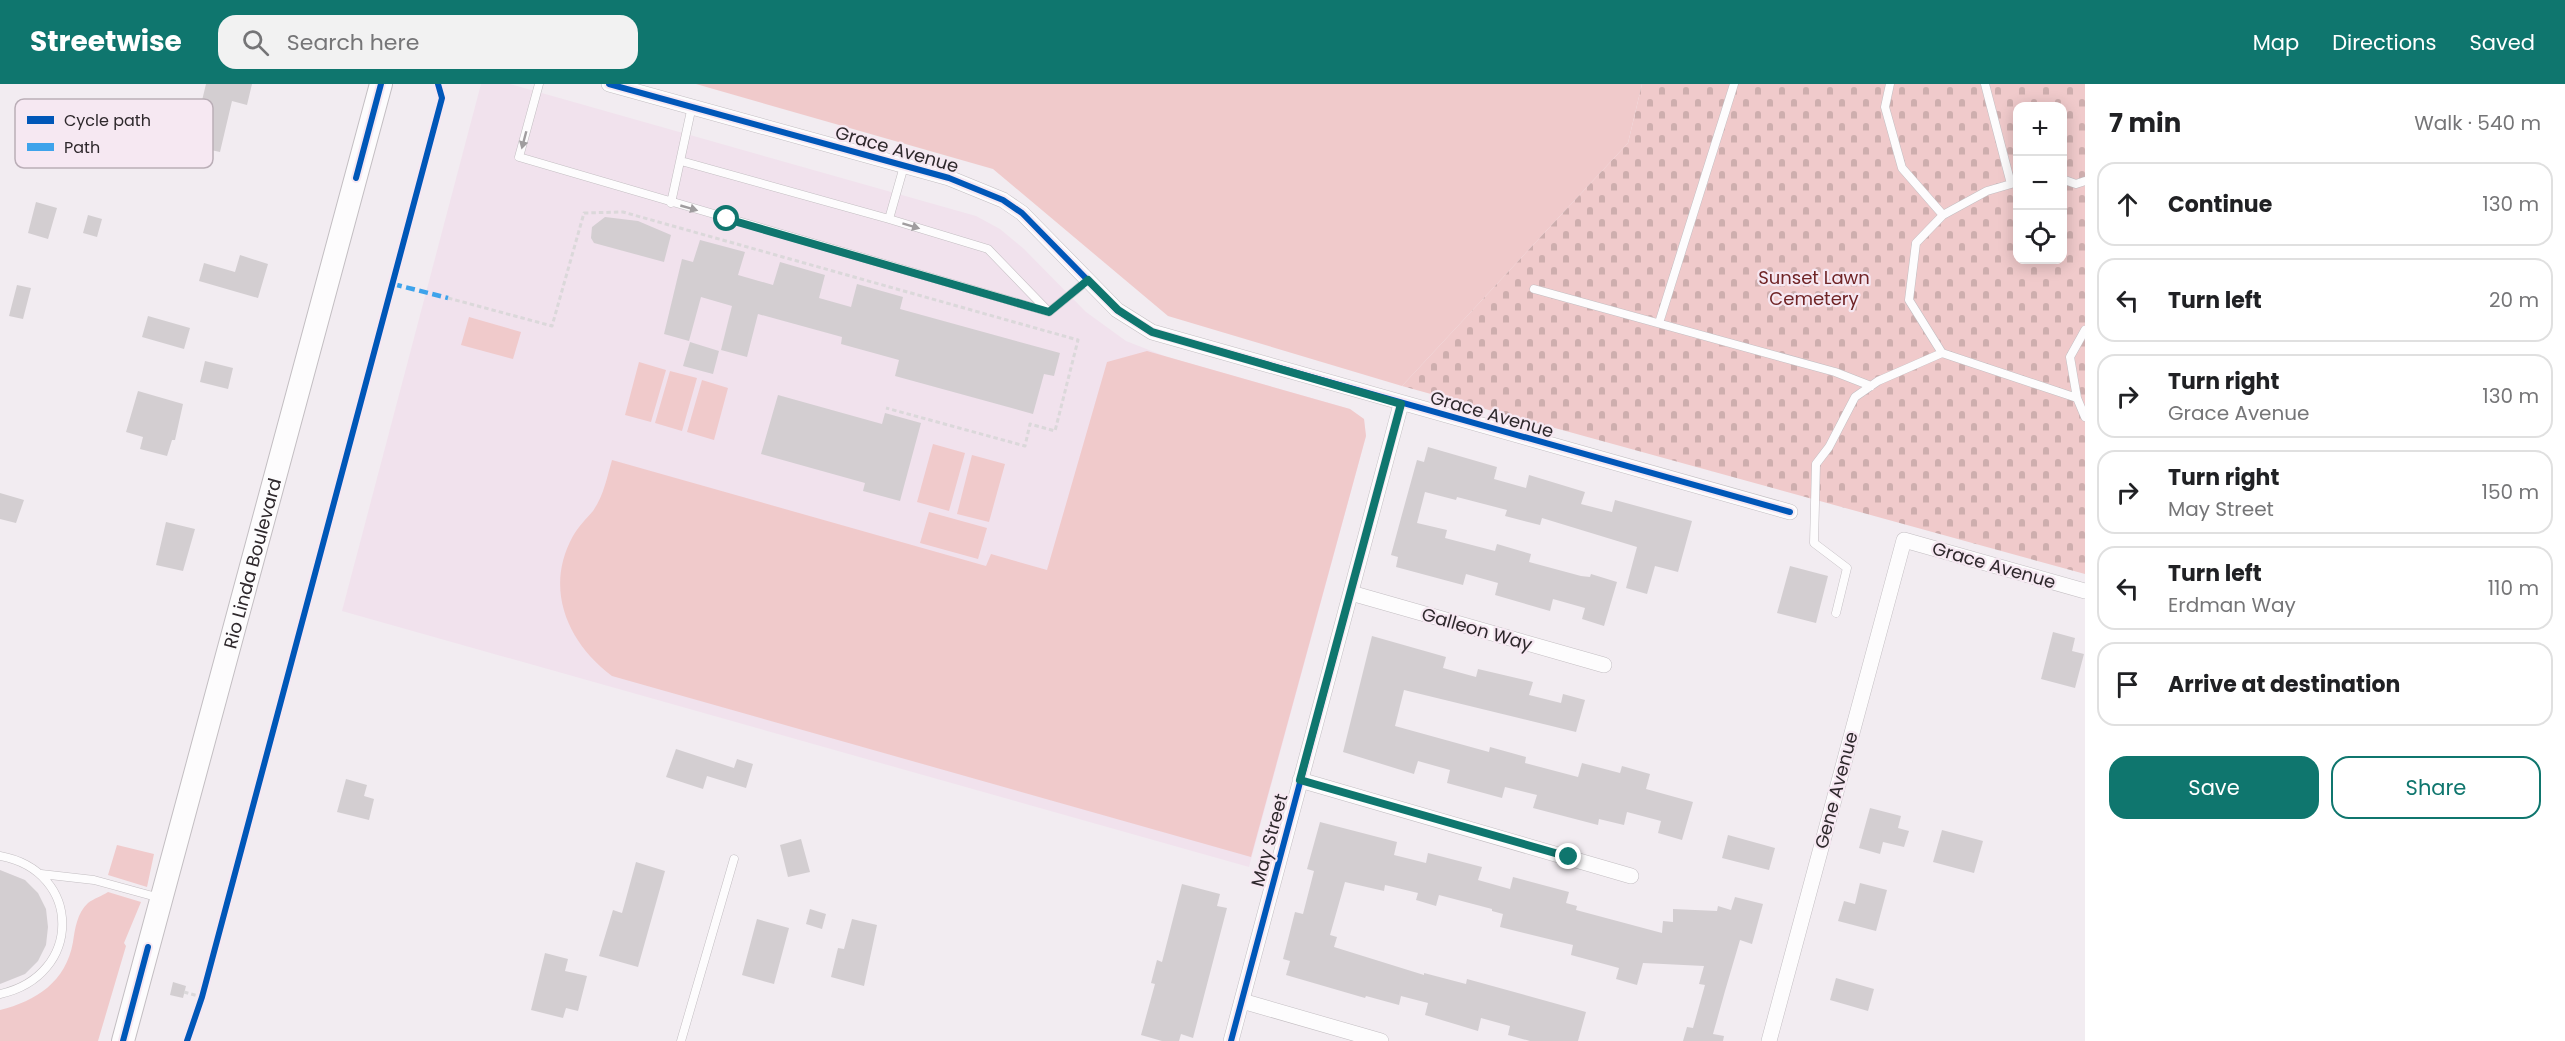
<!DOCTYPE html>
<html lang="en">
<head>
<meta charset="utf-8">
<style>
  :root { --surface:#fff; --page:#f2f2f2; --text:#202124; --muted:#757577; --line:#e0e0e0; --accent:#0f766e }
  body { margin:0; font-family:Poppins,sans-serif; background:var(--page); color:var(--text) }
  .controls { position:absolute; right:18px; top:18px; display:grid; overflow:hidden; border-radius:12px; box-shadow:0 3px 15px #0003 }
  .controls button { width:54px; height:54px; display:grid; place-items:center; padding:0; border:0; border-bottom:2px solid var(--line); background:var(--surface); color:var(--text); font:30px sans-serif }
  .stop { position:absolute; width:18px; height:18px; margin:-14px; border:4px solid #0f766e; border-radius:50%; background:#fff }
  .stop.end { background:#0f766e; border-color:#fff; box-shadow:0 2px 6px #0008 }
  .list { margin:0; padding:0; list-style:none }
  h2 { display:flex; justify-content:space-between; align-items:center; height:78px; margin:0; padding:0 24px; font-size:26px }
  h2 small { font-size:20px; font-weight:400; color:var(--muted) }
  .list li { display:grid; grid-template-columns:39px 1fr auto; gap:18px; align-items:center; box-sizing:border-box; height:84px; margin:0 12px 12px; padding:0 12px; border:2px solid var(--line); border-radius:18px }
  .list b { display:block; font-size:22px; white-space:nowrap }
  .list p { margin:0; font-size:20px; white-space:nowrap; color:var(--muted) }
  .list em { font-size:20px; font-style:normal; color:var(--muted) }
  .actions { display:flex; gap:12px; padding:18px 24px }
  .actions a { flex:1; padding:14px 0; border:2px solid var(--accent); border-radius:18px; text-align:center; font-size:21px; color:var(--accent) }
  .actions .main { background:var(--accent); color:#fff }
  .icon { flex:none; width:33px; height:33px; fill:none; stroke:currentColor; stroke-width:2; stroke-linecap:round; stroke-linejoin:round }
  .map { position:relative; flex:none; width:2085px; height:957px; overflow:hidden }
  header { display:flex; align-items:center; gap:36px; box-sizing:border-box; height:84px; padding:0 30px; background:var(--accent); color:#fff }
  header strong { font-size:28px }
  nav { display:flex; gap:33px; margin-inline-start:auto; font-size:21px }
  .search { width:420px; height:54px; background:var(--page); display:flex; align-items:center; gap:15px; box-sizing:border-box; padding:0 21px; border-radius:18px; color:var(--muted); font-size:22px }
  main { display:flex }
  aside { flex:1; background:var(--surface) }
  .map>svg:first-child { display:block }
  .built { fill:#f1e2ed }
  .grass { fill:#f0cacb }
  .cemetery { fill:url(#cemetery-stones); fill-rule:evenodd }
  .building { fill:#d3ced1 }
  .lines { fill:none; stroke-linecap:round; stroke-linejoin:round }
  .lane-casing { stroke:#c3bec2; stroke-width:9 }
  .street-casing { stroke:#c3bec2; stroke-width:16 }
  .secondary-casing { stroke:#c3bec2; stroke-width:24 }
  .path { stroke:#dbd8da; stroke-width:3; stroke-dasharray:4.5 3; stroke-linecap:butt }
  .lane { stroke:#fdfcfd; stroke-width:8 }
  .street { stroke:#fdfcfd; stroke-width:15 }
  .secondary { stroke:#fdfcfd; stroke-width:22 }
  .quiet { stroke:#3ea3eb; stroke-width:4.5; stroke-dasharray:9 4.5; stroke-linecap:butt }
  .cycleway-casing { stroke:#f6e8f2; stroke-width:10 }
  .cycleway { stroke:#0057b8; stroke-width:6 }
  .oneway { fill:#a09d9f }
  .route { stroke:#0f766e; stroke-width:8 }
  .labels { text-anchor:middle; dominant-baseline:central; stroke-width:4.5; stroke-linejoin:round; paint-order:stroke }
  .street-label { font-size:18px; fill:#2e282c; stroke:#f6e8f2 }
  .park-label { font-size:18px; fill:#702426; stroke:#f6e8f2 }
  .key { fill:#f6e8f2; stroke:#baaeb7; stroke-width:1.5 }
  .key-label { font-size:16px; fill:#2e282c }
</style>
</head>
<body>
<header>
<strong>Streetwise</strong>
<div class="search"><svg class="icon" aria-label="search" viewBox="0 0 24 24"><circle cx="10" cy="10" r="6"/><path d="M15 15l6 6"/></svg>Search here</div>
<nav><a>Map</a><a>Directions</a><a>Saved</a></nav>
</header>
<main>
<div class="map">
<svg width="2085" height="957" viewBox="0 0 2085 957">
  <defs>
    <pattern id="cemetery-stones" width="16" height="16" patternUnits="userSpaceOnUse" patternTransform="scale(1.5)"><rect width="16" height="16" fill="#f0cacb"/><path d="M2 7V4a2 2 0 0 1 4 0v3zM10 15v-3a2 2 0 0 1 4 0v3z" fill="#ceaeae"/></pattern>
  </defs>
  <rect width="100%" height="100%" fill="#f2ecf1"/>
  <path class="built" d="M481 0H510L976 132 1000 145 1024 165 1086 228 1126 257 1167 273 1350 325 1364 335 1366 352 1249 783 342 527Z"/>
  <path class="grass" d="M696 0H1642L1628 59 1402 302 1168 232 993 85Z
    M469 233 521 248 513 275 461 261Z
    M1147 267 1350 325 1364 335 1366 352 1251 773 612 592C567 558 544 504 573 452 578 443 586 435 593 427 604 411 607 393 612 376L986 482 991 470 1047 486 1107 278Z
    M639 278 666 286 651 338 625 331Z
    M670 287 697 294 682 347 655 339Z
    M702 296 728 304 714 356 687 348Z
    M933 360 965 369 949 427 917 418Z
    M972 371 1005 380 989 438 957 430Z
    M929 428 987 444 978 475 920 459Z
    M117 761 154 770 147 803 108 791Z
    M108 808 141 818 124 859 126 862 98 957H0V926C36 917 66 898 73 858 75 845 77 829 88 819 93 815 102 812 108 808Z"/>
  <path class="cemetery" d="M1642 0H2085V490L1402 302 1628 59ZM2018 22H2062V176H2018Z"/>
  <path class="building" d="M206 0H252L247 21 232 17 220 68 202 64 203 61 192 58Z
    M36 118 57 124 48 155 28 149Z
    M88 131 102 135 97 153 83 149Z
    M605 133 638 137 671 151 664 178 594 159 591 154 592 143Z
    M700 156 745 168 738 191 773 201 780 178 825 191 819 214 851 223 857 200 903 213 900 225 1060 269 1054 292 1044 290 1033 330 895 292 899 276 841 260 842 253 758 230 747 273 721 266 732 222 701 213 689 257 664 250 682 175 693 178Z
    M240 171 268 180 258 214 199 197 204 179 235 188Z
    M17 201 31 204 23 235 9 232Z
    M148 232 190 244 184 265 142 253Z
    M690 258 719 267 713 290 683 282Z
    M205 277 233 284 228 305 200 298Z
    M138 307 183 320 175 356H172L167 372 140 365 143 353 126 348Z
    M778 311 882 340 885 329 921 339 900 417 863 407 865 399 761 370Z
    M1428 363 1497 383 1494 395 1526 404 1529 391 1585 408 1581 420 1612 428 1615 416 1692 437 1678 488 1655 482 1647 510 1626 504 1637 463 1542 434 1540 441 1505 432 1507 426 1457 413 1456 416 1425 408 1417 439 1447 446 1445 454 1495 467 1497 460 1531 470 1529 478 1581 492 1590 493 1591 490 1617 498 1604 542 1582 535 1585 524 1553 515 1550 527 1495 511 1498 499 1466 490 1463 501 1396 483 1398 473 1391 471 1401 434 1417 376 1424 378Z
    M0 409 24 416 16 439 0 435Z
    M166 438 195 445 183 487 156 481Z
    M1790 482 1828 492 1816 539 1777 529Z
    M2053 548 2075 554 2072 567 2084 570 2075 604 2041 595Z
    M1372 552 1446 573 1443 584 1476 593 1478 585 1533 598 1529 611 1561 619 1563 610 1585 616 1576 648 1404 606 1395 642 1489 668 1490 663 1526 673 1525 679 1578 693 1582 679 1620 689 1622 682 1650 690 1646 705 1693 718 1682 756 1658 749 1661 737 1627 728 1624 741 1599 735 1598 741 1533 724 1537 711 1505 703 1502 714 1447 699 1450 686 1418 677 1414 690 1343 668Z
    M676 665 734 684 737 675 753 680 746 704 707 692 703 705 666 693Z
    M346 695 367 701 364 712 374 715 369 736 337 728Z
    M1870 724 1901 732 1898 744 1909 747 1904 763 1883 758 1880 770 1859 764Z
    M1320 738 1397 758 1394 771 1426 779 1428 769 1482 783 1478 796 1510 805 1513 793 1569 808 1566 819 1577 822 1576 826 1662 849 1663 837 1673 838V825L1717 827 1718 822 1731 826 1735 813 1763 820 1752 860 1740 856 1725 907 1713 950 1724 952 1723 957H1683L1687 943 1693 944 1705 901 1699 900 1704 882 1643 879 1637 901 1616 895 1619 884 1571 871 1573 861 1500 843 1503 830 1492 827V825L1439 811 1436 822 1416 816 1418 809 1385 801 1384 807 1345 798 1330 851 1337 853 1334 863 1424 891V889L1466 900 1467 895 1586 928 1578 957H1530L1508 951 1510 942 1481 934 1478 947 1425 931 1428 919 1401 912 1399 921 1366 912 1365 914 1286 891 1290 877 1283 875 1295 828 1303 830 1314 787 1307 785Z
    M1942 746 1983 757 1974 789 1933 778Z
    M1728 751 1775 764 1769 786 1722 774Z
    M801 755 810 788 788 793 780 761Z
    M636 778 665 787 638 883 599 872 613 826 622 829Z
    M0 786 25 796 38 809 46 825 48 843 46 861 38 877 25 890 0 900Z
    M1860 799 1887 806 1876 847 1838 837 1844 817 1855 820Z
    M1182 800 1220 810 1217 822 1227 824 1193 954 1181 950 1179 957H1162L1141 951 1155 900 1151 899 1157 876 1162 878Z
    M810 825 826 830 822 845 806 840Z
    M757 835 789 844 774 900 742 891Z
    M852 835 877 841 864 902 831 893 838 864 844 865Z
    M545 869 568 875 565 887 587 892 578 927 566 924 563 934 531 926Z
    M1836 894 1874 905 1868 927 1830 916Z
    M173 898 186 902 183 914 170 911Z"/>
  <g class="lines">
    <defs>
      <path id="lane" d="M539 0 519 73 1049 228 1088 196
        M1890 0 1885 23 1902 84 1943 131
        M1985 0 2011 100
        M681 77 889 135
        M904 82 889 135 988 165 1047 226
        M2062 95 2076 100 2085 97
        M2018 98 1987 107 1943 131 1916 159 1909 216 1942 269 2077 314
        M671 119 692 22
        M1534 205 1835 288 1871 302
        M1659 239 1734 0
        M2085 246 2070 273 2077 314 2085 333
        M1836 529 1847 484 1814 459 1816 380 1829 363 1855 313 1878 297 1942 269
        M0 772C83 787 83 892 0 910
        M41 790 94 796 160 814
        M681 957 734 775"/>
      <path id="street" d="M609 0 949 94 1003 116 1022 129 1117 226 1152 248 1790 428
        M1351 509 1604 581
        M1300 696 1631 792
        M1242 917 1381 957
        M1231 957 1401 320
        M1769 957 1904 456 2085 507"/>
      <g id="secondary">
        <path id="s1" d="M123 957 381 0"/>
      </g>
    </defs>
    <use href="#lane" class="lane-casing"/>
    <use href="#street" class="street-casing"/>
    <use href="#secondary" class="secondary-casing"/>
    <path class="path" d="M448 214 552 242 584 129 623 128 1078 256 1055 347 1030 340 1025 362 886 324
      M184 908 202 913"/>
    <use href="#lane" class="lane"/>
    <use href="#street" class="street"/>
    <use href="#secondary" class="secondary"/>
    <path class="quiet" d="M393 200 448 214"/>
    <defs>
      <path id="cycleway" d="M609 0 949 94 1003 116 1022 129 1117 226 1152 248 1790 428
        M356 94 381 0
        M123 957 148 863
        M187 957 202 913 442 14 438 0
        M1231 957 1401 320"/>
    </defs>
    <use href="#cycleway" class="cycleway-casing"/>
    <use href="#cycleway" class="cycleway"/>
  </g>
  <defs><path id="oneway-solid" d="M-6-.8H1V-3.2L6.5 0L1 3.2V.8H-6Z" transform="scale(1.5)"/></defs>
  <g class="oneway">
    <use href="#oneway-solid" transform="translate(524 56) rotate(105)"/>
    <use href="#oneway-solid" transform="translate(689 124) rotate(16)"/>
    <use href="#oneway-solid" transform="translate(911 142) rotate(17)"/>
  </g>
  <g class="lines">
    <path class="route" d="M727 135 1049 228 1088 196 1118 226 1152 248 1401 320 1300 696 1569 773"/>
  </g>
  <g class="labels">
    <g class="street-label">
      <text transform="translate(897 65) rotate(16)">Grace Avenue</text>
      <text transform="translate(1492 330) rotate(16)">Grace Avenue</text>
      <text stroke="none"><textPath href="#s1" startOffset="495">Rio Linda Boulevard</textPath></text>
      <text transform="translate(1994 481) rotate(16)">Grace Avenue</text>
      <text transform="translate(1477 545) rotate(16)">Galleon Way</text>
      <text transform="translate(1836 706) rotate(-75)">Gene Avenue</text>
      <text transform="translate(1269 756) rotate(-75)">May Street</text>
    </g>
    <g class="park-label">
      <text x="1814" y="193">Sunset Lawn<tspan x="1814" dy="21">Cemetery</tspan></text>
    </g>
  </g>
  <rect x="15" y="15" width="198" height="69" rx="9" class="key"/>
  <rect x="27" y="32" width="27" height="8" fill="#0057b8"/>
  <rect x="27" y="59" width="27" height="8" fill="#3ea3eb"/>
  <g class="key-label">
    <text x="64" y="42">Cycle path</text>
    <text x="64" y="69">Path</text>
  </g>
</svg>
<div class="controls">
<button>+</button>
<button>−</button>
<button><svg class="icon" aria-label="locate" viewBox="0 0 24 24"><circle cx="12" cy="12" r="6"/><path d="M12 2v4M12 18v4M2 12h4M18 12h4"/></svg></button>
</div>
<div class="stop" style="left:727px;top:135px"></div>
<div class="stop end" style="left:1569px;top:773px"></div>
</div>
<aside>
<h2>7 min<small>Walk · 540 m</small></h2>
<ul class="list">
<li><svg class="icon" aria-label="ahead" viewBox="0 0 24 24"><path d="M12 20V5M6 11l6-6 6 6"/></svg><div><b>Continue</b></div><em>130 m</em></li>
<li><svg class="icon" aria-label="left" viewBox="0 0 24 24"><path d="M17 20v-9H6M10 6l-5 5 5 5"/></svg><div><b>Turn left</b></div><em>20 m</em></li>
<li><svg class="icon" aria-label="right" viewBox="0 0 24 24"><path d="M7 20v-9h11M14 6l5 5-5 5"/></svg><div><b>Turn right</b><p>Grace Avenue</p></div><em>130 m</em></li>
<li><svg class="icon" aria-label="right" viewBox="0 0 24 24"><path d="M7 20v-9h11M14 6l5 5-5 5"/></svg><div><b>Turn right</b><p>May Street</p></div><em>150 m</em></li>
<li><svg class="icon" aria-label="left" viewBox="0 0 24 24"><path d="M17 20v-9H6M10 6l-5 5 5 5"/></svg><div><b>Turn left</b><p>Erdman Way</p></div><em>110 m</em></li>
<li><svg class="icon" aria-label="arrive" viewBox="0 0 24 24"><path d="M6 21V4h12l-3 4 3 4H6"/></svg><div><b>Arrive at destination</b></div></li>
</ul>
<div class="actions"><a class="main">Save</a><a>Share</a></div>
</aside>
</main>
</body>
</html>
